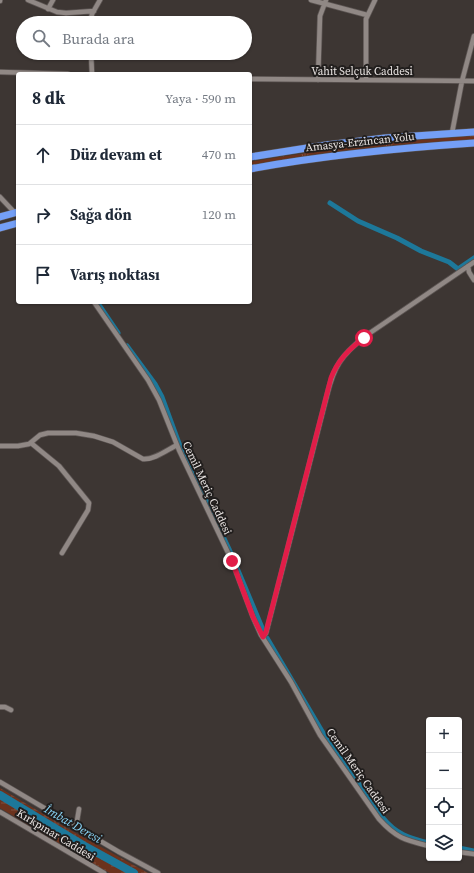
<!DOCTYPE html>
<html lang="tr">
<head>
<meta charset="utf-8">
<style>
  :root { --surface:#fff; --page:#f6f6f7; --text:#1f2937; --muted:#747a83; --line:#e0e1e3 }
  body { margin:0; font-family:"Source Serif 4",serif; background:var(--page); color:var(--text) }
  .controls { position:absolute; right:12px; bottom:12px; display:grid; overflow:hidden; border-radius:4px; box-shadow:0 1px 3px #0004 }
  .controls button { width:36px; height:36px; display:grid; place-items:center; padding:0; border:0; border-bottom:1px solid var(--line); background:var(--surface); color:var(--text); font:20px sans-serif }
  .stop { position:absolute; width:12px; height:12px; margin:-9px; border:3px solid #e11d48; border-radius:50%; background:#fff }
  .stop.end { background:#e11d48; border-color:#fff; box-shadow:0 1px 4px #0008 }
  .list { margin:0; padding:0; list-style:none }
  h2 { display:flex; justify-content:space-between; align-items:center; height:52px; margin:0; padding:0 16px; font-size:17px }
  h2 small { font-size:13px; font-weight:400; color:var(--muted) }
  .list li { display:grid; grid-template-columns:26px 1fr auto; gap:12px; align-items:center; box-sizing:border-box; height:60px; padding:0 16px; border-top:1px solid var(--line) }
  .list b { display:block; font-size:15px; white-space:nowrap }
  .list em { font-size:13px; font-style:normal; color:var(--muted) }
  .icon { flex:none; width:22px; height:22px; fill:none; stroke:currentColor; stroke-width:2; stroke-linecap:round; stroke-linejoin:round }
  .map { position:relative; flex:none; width:474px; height:873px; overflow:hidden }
  .search { position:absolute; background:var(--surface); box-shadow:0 1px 3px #0004; left:16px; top:16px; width:236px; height:44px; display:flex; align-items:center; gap:10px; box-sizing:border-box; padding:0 14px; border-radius:22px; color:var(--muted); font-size:15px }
  .panel { position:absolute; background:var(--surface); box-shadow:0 1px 3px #0004; left:16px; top:72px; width:236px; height:232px; border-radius:4px }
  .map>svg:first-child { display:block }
  .grass { fill:url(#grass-tufts) }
  .wetland { fill:url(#wetland-marsh) }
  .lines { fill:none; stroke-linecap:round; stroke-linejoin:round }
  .canal { stroke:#1d789a; stroke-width:5 }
  .river { stroke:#1d789a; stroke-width:8 }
  .minor-casing { stroke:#5c5553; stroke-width:6 }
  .highway-casing { stroke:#5c5553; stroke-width:8 }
  .minor { stroke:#908885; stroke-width:4.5 }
  .highway { stroke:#749ff6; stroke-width:7 }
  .route { stroke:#e11d48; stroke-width:5 }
  .labels { text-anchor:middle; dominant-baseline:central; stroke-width:4; stroke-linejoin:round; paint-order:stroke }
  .street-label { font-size:11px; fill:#ebe6e4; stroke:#211e1d }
  .water-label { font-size:12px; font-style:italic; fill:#8bd8fb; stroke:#211e1d }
</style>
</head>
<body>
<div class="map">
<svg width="474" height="873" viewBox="0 0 474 873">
  <defs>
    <pattern id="grass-tufts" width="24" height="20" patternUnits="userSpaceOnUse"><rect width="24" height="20" fill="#6b321d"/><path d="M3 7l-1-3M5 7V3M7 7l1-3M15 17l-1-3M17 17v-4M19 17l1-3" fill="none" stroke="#80503e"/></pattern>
    <pattern id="wetland-marsh" width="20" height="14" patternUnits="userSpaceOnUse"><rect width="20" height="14" fill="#6b321d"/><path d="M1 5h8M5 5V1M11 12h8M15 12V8" fill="none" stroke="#80503e"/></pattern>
  </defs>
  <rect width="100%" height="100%" fill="#3d3633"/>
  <path class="grass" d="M474 136V139C399 144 324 151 250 165V162C324 149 399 141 474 136Z"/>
  <path class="wetland" d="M0 788 65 827 148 873H110L102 869 0 808Z"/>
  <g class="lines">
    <path class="canal" d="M330 203 358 221 397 238 421 251 449 262 458 269 474 258
      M97 302 118 333
      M127 346 155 384 162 397 180 446 229 549 263 630
      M267 638 326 738 383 818C396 834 409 838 429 843
      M459 848 474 851"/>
    <path class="river" d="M0 795 83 845 134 873"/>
    <defs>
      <path id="minor" d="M28 0 57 12 66 13 94 11
        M311 0 367 15
        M0 1V0
        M48 9 53 0
        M90 23 92 14 100 0
        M91 53 92 74
        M0 72 68 74
        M250 79 474 81
        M318 80 320 16 326 0
        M366 80V19L375 0
        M452 133 462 81 474 36
        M0 197 15 213
        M468 266 469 272 474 280
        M94 302 148 380 159 400 179 450 232 561 253 617 261 635 291 682 320 735 379 819C396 838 405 840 429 846
        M31 443 59 466 89 503 88 510 62 553
        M0 446H18L29 444 40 435 48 433H76L94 436 113 442 143 459C154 460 167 450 177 445
        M263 637 266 633 327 395C334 366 341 356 364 337L474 262
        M0 707H5L11 710
        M0 782 119 852 158 873
        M0 812 104 873
        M76 827 79 809
        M459 852 474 854"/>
      <path id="highway" d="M250 157 326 145 385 138 474 132
        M250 169C324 155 399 148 474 143
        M0 217 18 212
        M0 228 18 223"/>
    </defs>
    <use href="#minor" class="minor-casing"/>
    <use href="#highway" class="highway-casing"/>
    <use href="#minor" class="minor"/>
    <use href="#highway" class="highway"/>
  </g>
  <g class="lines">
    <path class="route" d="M232 561 253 617 263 637 266 632 331 378C338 360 349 349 364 338"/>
  </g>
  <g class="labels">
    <g class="street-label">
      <text x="362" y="71">Vahit Selçuk Caddesi</text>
      <text transform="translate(360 142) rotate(-6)">Amasya-Erzincan Yolu</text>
      <text transform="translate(207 488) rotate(65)">Cemil Meriç Caddesi</text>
      <text transform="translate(358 771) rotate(55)">Cemil Meriç Caddesi</text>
      <text transform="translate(56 835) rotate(31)">Kırkpınar Caddesi</text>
    </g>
    <g class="water-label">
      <text transform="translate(73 824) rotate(30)">İmbat Deresi</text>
    </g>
  </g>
</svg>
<div class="controls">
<button>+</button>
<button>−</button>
<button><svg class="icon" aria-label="locate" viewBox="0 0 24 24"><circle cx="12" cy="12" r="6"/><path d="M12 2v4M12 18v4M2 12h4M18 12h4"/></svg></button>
<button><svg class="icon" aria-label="layers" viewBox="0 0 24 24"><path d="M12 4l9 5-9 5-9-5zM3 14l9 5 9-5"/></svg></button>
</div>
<div class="stop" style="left:364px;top:338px"></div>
<div class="stop end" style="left:232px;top:561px"></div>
<div class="search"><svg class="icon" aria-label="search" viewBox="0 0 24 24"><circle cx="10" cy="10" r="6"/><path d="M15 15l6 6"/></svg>Burada ara</div>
<section class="panel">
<h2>8 dk<small>Yaya · 590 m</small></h2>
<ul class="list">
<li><svg class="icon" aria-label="ahead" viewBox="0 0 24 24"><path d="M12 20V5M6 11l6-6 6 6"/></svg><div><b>Düz devam et</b></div><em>470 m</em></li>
<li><svg class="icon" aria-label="right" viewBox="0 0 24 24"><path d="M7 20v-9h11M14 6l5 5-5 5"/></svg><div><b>Sağa dön</b></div><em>120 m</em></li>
<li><svg class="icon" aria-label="arrive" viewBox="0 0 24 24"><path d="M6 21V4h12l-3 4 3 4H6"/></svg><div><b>Varış noktası</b></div></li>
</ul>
</section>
</div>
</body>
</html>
